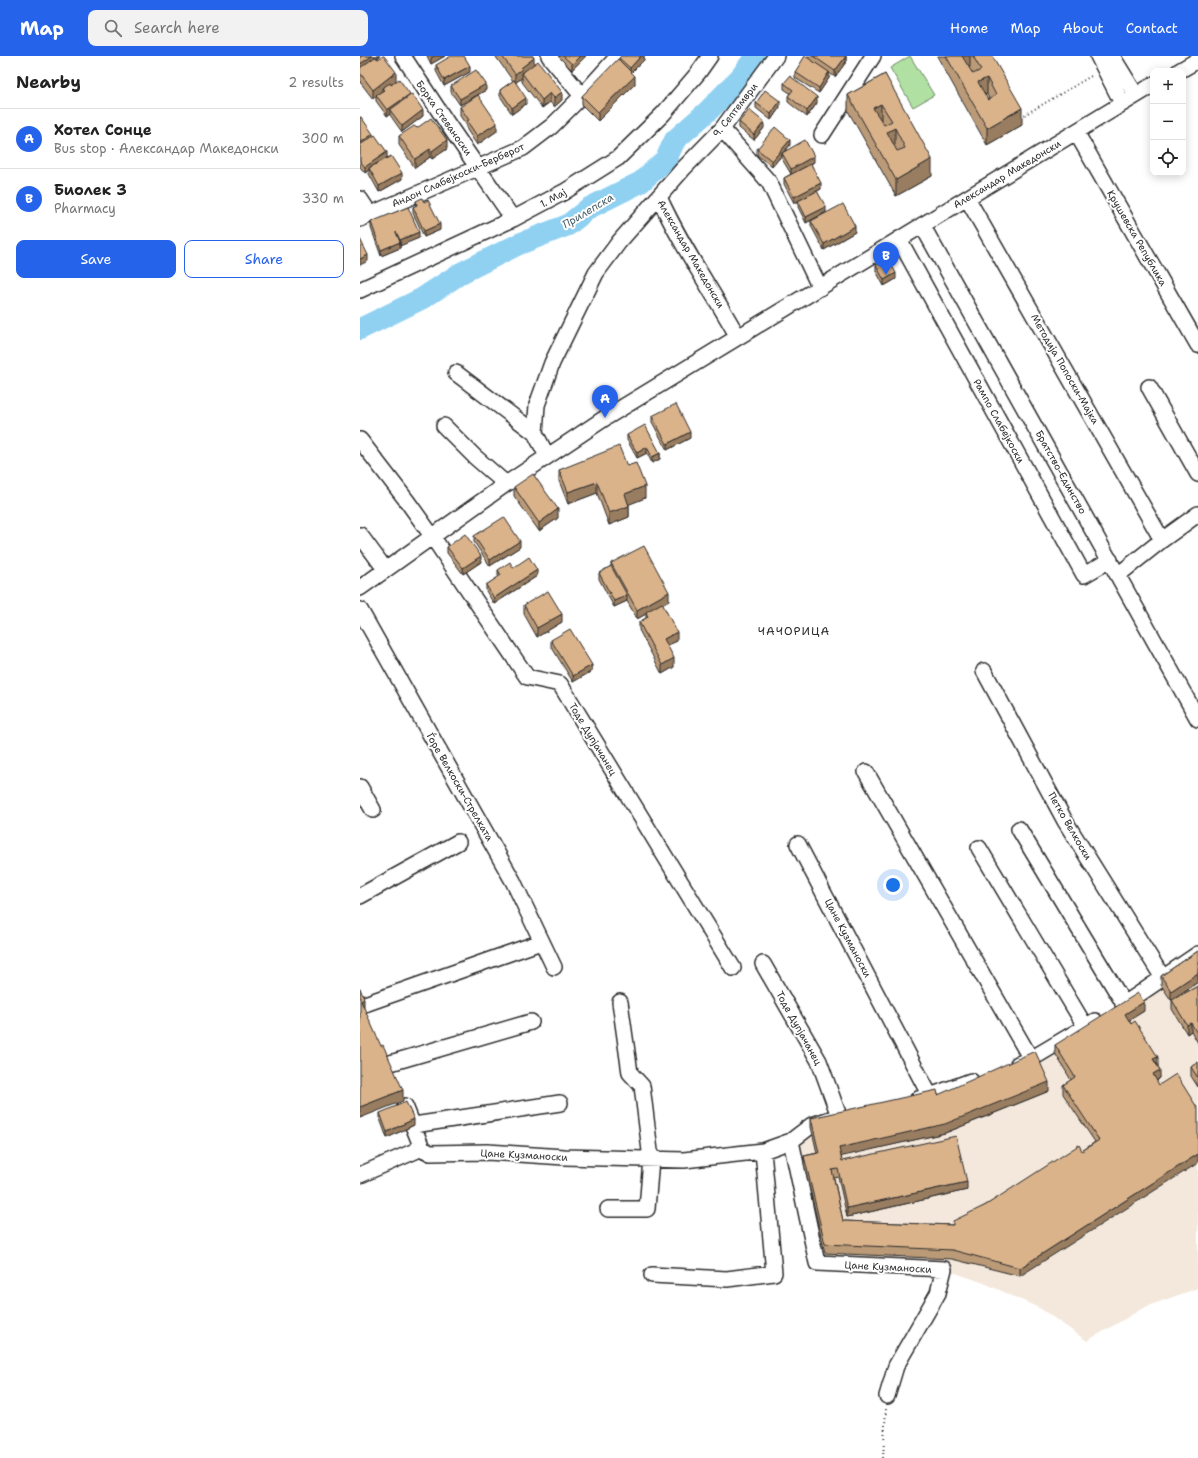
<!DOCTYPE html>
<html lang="en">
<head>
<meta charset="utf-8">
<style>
  :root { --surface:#fff; --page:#f2f2f2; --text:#222; --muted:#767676; --line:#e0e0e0; --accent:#2563eb }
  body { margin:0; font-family:"Shantell Sans",sans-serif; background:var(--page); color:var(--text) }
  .controls { position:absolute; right:12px; top:12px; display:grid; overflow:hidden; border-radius:8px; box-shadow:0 2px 10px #0003 }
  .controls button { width:36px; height:36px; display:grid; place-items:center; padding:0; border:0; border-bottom:1px solid var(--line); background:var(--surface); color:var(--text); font:20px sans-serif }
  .you { position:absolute; left:533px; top:829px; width:14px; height:14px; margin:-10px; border:3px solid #fff; border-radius:50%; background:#1a73e8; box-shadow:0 0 0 6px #1a73e833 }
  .badge { display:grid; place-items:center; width:26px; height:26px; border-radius:50%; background:var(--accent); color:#fff; font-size:13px; font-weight:700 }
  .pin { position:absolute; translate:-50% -33px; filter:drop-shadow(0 1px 2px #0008) }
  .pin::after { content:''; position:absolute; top:21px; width:14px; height:12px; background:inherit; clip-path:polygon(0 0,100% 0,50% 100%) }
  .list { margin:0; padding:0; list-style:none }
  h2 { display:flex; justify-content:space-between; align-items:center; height:52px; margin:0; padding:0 16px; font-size:17px }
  h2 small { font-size:13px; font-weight:400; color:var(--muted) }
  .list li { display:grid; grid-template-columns:26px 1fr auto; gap:12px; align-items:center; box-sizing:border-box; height:60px; padding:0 16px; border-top:1px solid var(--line) }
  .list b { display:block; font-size:15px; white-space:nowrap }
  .list p { margin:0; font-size:13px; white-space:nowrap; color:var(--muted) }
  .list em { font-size:13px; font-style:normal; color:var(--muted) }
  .actions { display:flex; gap:8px; padding:12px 16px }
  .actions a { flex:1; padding:9px 0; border:1px solid var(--accent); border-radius:8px; text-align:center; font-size:14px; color:var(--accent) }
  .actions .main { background:var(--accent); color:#fff }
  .icon { flex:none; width:22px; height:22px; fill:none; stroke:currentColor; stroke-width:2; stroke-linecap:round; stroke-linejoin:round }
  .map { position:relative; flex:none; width:838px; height:1402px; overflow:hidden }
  header { display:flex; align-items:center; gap:24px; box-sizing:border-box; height:56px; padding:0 20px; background:var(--accent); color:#fff }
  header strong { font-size:19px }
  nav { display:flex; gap:22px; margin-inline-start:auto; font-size:14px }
  .search { width:280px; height:36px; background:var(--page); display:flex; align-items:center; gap:10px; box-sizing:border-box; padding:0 14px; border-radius:8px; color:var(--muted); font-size:15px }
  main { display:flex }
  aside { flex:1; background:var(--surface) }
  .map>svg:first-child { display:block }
  .built { fill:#f4e8dc }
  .green { fill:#b0e1a2; stroke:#6e8666 }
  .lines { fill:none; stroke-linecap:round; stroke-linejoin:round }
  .river { stroke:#90d1f2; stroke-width:22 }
  .minor-casing { stroke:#2b2b2b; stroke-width:18 }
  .path { stroke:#2b2b2b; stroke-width:2; stroke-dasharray:1 3; stroke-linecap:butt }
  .minor { stroke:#fff; stroke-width:15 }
  .wall { fill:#bb9a78; stroke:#2b2b2b; fill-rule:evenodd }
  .shaded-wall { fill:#997d61; stroke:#2b2b2b }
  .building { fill:#dab38b; stroke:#2b2b2b; fill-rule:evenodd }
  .labels { text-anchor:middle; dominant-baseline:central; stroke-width:4; stroke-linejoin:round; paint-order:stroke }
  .street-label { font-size:10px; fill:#2b2b2b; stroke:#fff }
  .water-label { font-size:11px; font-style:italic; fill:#495d67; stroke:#fff }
  .quarter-label { font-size:12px; letter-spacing:1px; fill:#2b2b2b; stroke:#fff }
</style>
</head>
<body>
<header>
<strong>Map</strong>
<div class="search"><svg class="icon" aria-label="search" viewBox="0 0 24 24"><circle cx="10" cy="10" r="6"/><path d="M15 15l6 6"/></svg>Search here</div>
<nav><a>Home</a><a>Map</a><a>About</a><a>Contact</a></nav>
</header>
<main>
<aside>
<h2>Nearby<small>2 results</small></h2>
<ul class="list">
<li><span class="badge">A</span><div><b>Хотел Сонце</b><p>Bus stop · Александар Македонски</p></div><em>300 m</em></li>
<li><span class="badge">B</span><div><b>Биолек 3</b><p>Pharmacy</p></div><em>330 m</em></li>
</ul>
<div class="actions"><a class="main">Save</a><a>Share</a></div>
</aside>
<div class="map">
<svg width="838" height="1402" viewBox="0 0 838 1402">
  <rect width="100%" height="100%" fill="#fff"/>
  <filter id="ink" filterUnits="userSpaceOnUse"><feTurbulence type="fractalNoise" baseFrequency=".025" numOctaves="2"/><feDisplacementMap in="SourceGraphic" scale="8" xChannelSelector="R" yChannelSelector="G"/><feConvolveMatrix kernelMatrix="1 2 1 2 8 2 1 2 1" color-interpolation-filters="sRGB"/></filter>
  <g filter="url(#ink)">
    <path class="built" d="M838 898V1232L785 1251 727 1285 681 1253 624 1227 584 1213 457 1207 431 1085 452 1069 571 1040 671 1003 764 948Z"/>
    <path class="green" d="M550 0 574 39 553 51 530 12Z"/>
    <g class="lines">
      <path class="river" d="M0 273 63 242 101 217 159 188 208 169 229 152 281 126 306 103 315 84 348 55 381 21 396 0"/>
      <defs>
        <path id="minor" d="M43 0 87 67 153 163
          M189 0 222 40
          M738 0 762 47
          M752 0 776 39
          M819 15 838 4
          M362 73 409 126 460 232
          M716 76 838 289
          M462 79 513 0
          M299 141C321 190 352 234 378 281
          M607 142 802 484
          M0 143 10 158
          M0 163 163 92 192 70 222 40 258 0
          M562 169 838 663
          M539 183 724 519 750 504
          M0 234 153 163 204 136 258 102 303 58 338 17 350 0
          M96 317 175 377
          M789 331 838 418
          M84 370 115 401 146 428
          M0 384 47 445 72 480 167 621 200 628 373 912
          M187 400 175 377 177 349 192 307 236 217 259 186 323 113 362 73 416 0
          M0 479 25 513
          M758 519 802 484 838 458
          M0 532 146 428 245 362 793 29
          M0 554 153 825 194 911
          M624 615 705 765 803 922
          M506 716 671 1003
          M0 731 13 754
          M659 773 764 948
          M438 788 570 1040
          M619 792 725 970
          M0 840 98 786
          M403 908 459 1005 479 1060
          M2 949 181 886
          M763 949 838 898
          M27 1008 171 966
          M658 1008 671 1003 735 965
          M558 1043 570 1040 611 1025
          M45 1050 62 1092 70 1097 127 1096 204 1101 324 1104 403 1095 431 1085 452 1069 470 1063
          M54 1069 200 1047
          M431 1085 457 1207 584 1213 578 1237 536 1310 527 1340
          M0 1119 62 1092
          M248 1153H287L291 1103 282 1030 270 1017 260 946
          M292 1219 367 1223 414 1217 403 1095"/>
      </defs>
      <use href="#minor" class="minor-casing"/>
      <path class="path" d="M661 61 733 19
        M523 1402 526 1353"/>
      <use href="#minor" class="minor"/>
    </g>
    <path class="wall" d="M0 0H20L17 2 36 25 31 28 50 40 63 60 42 76 30 59V58L27 60 16 45V40L13 43 0 26Z
      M67 0H85L71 8Z
      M136 0H173L174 8 202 44 194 51 190 46 182 52 162 26V22L155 27 166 48 152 58 140 40V34L153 25 136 1Z
      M198 0H226L212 14Z
      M284 0V4L271 16 275 28 238 65 222 49V40L259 4V2Z
      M447 0H486V6L475 21 469 17V22L459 37 435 22V16L447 2Z
      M578 0H632L662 69 627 89 578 2ZM627 38 629 43 628 44 625 39Z
      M76 9 110 16 84 30 76 15Z
      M525 18 572 120 536 140 488 55V39Z
      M424 27 457 47 447 61 428 46V40L430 37 424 33Z
      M91 30 126 34 100 49 91 36Z
      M396 47 420 51 411 64 396 52Z
      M100 51 137 75 117 89 107 74V70L100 60Z
      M0 61 42 123 19 136 9 118V114L5 117 0 111Z
      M379 66 404 72 394 84 379 72Z
      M57 72 87 93 72 103 70 101 55 112 39 89V80Z
      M430 89 425 95 454 106 451 108 461 133 457 135 466 156 446 167 438 151V145L434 147 424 128V122L431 118 422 103V99L412 111 397 99V93Z
      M56 145 80 174 64 181 53 157V151L56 150Z
      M451 165 495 176 464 194 451 170Z
      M11 166 59 182 40 189V192L21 200 11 172Z
      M516 209 536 223 524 230 516 215Z
      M292 360 330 382 307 394 292 366Z
      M267 379 300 397V403L292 407 287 397 277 402 267 384Z
      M267 410 285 442 269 448V461L249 469 237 437 208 448 199 425V414Z
      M154 431 198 462 179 475 154 440Z
      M114 480 160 491 130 510 114 486Z
      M87 491 121 506 103 518 87 497Z
      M251 507 309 545 302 549 317 585 307 589 314 611 302 618 279 574V566L286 562V558L277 563 267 545 254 551 239 523V517L251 510Z
      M138 514 177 520 134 548 126 535V529L139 521 138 520Z
      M164 549 202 566 177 581 164 558Z
      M191 584 232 615 213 626 191 590Z
      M838 895V926L811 944 801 929V920Z
      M838 930V987L831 975 827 978 812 953V944Z
      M784 955 769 964 798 1009 800 1022 797 1025 660 1220 592 1203 465 1197 444 1108V1100L457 1097 451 1071V1062L578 1039 689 1035 585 1077 481 1100 482 1105 607 1134 487 1161 478 1121 474 1122 483 1165 593 1169 626 1149 722 1095 735 1086 703 1038V1029L711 1024 695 997V989Z
      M838 1006V1031L831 1020V1011Z
      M20 1057 54 1069 27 1082 20 1063Z"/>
    <path class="shaded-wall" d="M12 0H20L0 14V8Z
      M75 0H85L71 8V2Z
      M220 0H226L212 14V8Z
      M281 0H284V4L270 18V12Z
      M486 0V6L475 21V15Z
      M602 0H610V11L602 16Z
      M174 2V11L162 17V22L155 27V18L161 12Z
      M110 10V16L84 30V24Z
      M36 16V25L24 34 22 32V35L13 43V34Z
      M469 16V22L459 37V32Z
      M275 20V28L238 65V56Z
      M627 22V38L618 43V26Z
      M126 28V34L100 49V43Z
      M202 36V44L194 51V42Z
      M190 37V46L182 52V44Z
      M50 38V44L30 54V58L27 60V54Z
      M457 41V47L447 61V55Z
      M166 42V48L152 58V52Z
      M420 45V51L411 64V58Z
      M521 48V64L513 69V52Z
      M662 52V69L627 89V72Z
      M63 54V60L42 76V70Z
      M404 66V72L394 84V79Z
      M137 67V75L117 89V80Z
      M535 72V89L527 93V76Z
      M13 78V84L0 92V87Z
      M87 84V93L72 103V95Z
      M430 84V89L422 98V97V99L412 111V105Z
      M70 93V101L55 112V103Z
      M27 96V102L9 112V114L5 117V111Z
      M454 100V106L431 119V113Z
      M572 103V120L536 140V124Z
      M42 117V123L19 136V130Z
      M461 127V133L434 147V141Z
      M466 151V156L446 167V161Z
      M80 168V174L64 181V175Z
      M495 170V176L464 194V188Z
      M59 176V182L40 190V184Z
      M40 186V192L21 200V194Z
      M8 199V205L0 209V203Z
      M536 217V223L524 230V224Z
      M330 376V382L307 394V388Z
      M287 391V397L277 402V397Z
      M300 397V403L292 407V401Z
      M237 426V437L208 448V436Z
      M285 430V442L265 450V438Z
      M269 450V461L249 469V457Z
      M198 453V462L179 475V467Z
      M160 485V491L130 510V504Z
      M121 500V506L103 518V512Z
      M177 514V520L134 548V542Z
      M309 536V545L287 557 286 556V558L277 563V554Z
      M267 539V545L254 551V545Z
      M202 558V566L177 581V572Z
      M317 576V585L304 591V583Z
      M314 602V611L302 618V609Z
      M232 609V615L213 626V620Z
      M838 917V926L811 944V935Z
      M4 943V955L1 945Z
      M784 946V955L765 967V958Z
      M831 967V975L827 978V969Z
      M798 1001V1009L793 1003Z
      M800 1014V1022L793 1027V1018Z
      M689 1026V1035L585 1077 479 1101V1092Z
      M43 1034V1045L0 1062V1051Z
      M54 1063V1069L27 1082V1076Z
      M838 1098V1107L660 1220V1212Z
      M607 1126V1134L487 1161V1152Z"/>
    <path class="building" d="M0 0H12L0 8Z
      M23 0H24L36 16 13 34 0 17V12L15 1 18 3Z
      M91 0H104L110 10 84 24 76 9Z
      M142 0H173L174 2 161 12 162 13 155 18Z
      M203 0H220L212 8Z
      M261 0H281L270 12 259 2Z
      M445 0 469 16 459 32 435 16Z
      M453 0H486L475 15Z
      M586 0H602L613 18 621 14 613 0H632L662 52 627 72ZM627 22 636 39 628 44 618 26Z
      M258 3 275 20 238 56 222 40Z
      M178 5 202 36 194 42 190 37 182 44 162 17Z
      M116 14 126 28 100 43 91 30Z
      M525 18 572 103 536 124 488 39ZM521 48 532 65 524 69 513 52ZM535 72 545 92 537 95 527 76Z
      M430 20 457 41 447 55 428 40 433 34 424 27Z
      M39 23 50 38 27 54 16 39 24 34 22 32 30 27 31 29Z
      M154 24 166 42 152 52 140 34Z
      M405 34 420 45 411 58 396 47Z
      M52 38 63 54 42 70 30 54Z
      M118 39 137 67 117 80 107 65 109 64 100 51Z
      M389 54 404 66 394 79 379 66Z
      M0 61H1L13 78 0 87Z
      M71 62 87 84 72 95 70 93 55 103 39 80 54 70 57 72Z
      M415 71 430 84 412 105 397 93Z
      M15 79 27 96 5 111 0 105V89Z
      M445 84 454 100 431 113 422 97Z
      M31 100 42 117 19 130 9 112Z
      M451 108 461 127 434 141 424 122Z
      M457 135 466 151 446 161 438 145Z
      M62 142 64 146 68 144 80 168 64 175 53 151 57 149 56 145Z
      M483 148 495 170 464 188 451 165Z
      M48 151 59 176 40 184 36 176 40 186 21 194 11 166Z
      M0 183 8 199 0 203Z
      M528 203 536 217 524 224 516 209Z
      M316 348 330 376 307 388 292 360Z
      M285 369 300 397 292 401 287 391 277 397 267 379Z
      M259 390 267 410 276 407 285 430 265 438 269 450 249 457 237 426 208 436 199 414Z
      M173 418 198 453 179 467 154 431Z
      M144 461 160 485 130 504 114 480Z
      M105 478 121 500 103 512 87 491Z
      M284 490 309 536 277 554 251 507Z
      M169 501 177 514 134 542 126 529 141 519 138 514 150 506 153 512Z
      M251 510 267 539 254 545 239 517Z
      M188 535 202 558 177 572 164 549Z
      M302 547 317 576 304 583 314 602 302 609 279 566 288 561 286 556Z
      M210 573 232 609 213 620 191 584Z
      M838 895V917L811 935 801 920Z
      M838 930V979L831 967 827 969 812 944Z
      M0 932 4 943 1 945 21 990 23 989 43 1034 0 1051Z
      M778 937 784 946 765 958 771 968 775 965 798 1001 793 1003 800 1014 793 1018 799 1029 816 1018 838 1053V1098L660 1212 592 1194 465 1188 444 1100 459 1097 451 1062 577 1034 578 1039 675 995 689 1026 585 1068 479 1092 482 1105 596 1080 607 1126 487 1152 478 1113 472 1114 483 1165 593 1169V1165L626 1149 719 1089 722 1095 739 1084 703 1029 715 1021 695 989Z
      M838 1006V1022L831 1011Z
      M46 1046 54 1063 27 1076 20 1057Z"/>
  </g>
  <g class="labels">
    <g class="street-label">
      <text transform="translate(375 54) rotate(-52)">9. Септември</text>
      <text transform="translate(84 62) rotate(55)">Борка Стеваноски</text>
      <text transform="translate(647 118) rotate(-31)">Александар Македонски</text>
      <text transform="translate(98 119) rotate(-24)">Андон Слабејкоски-Берберот</text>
      <text transform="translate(193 142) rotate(-29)">1. Мај</text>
      <text transform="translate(777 182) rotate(60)">Крушевска Република</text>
      <text transform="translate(331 198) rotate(60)">Александар Македонски</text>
      <text transform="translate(705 313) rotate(60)">Методија Попоски-Мајка</text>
      <text transform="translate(639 365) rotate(61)">Рампо Слабејкоски</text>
      <text transform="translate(701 416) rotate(61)">Братство-Единство</text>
      <text transform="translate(233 683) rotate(59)">Тоде Дупјачанец</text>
      <text transform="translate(100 731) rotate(60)">Ѓоре Велкоски-Стрелката</text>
      <text transform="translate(710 770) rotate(60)">Петко Велкоски</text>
      <text transform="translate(488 882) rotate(62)">Цане Кузманоски</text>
      <text transform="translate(439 972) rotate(61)">Тоде Дупјачанец</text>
      <text transform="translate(164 1099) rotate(3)">Цане Кузманоски</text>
      <text transform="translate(528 1211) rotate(3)">Цане Кузманоски</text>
    </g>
    <g class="water-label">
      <text transform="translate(228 155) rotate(-31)">Прилепска</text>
    </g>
    <g class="quarter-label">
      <text x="434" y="575">ЧАЧОРИЦА</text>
    </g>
  </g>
</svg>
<div class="controls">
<button>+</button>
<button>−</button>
<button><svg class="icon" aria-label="locate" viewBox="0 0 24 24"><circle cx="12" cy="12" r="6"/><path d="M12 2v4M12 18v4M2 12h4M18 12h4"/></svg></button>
</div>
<div class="you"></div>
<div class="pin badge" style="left:245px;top:362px">A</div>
<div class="pin badge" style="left:526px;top:219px">B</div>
</div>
</main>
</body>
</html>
